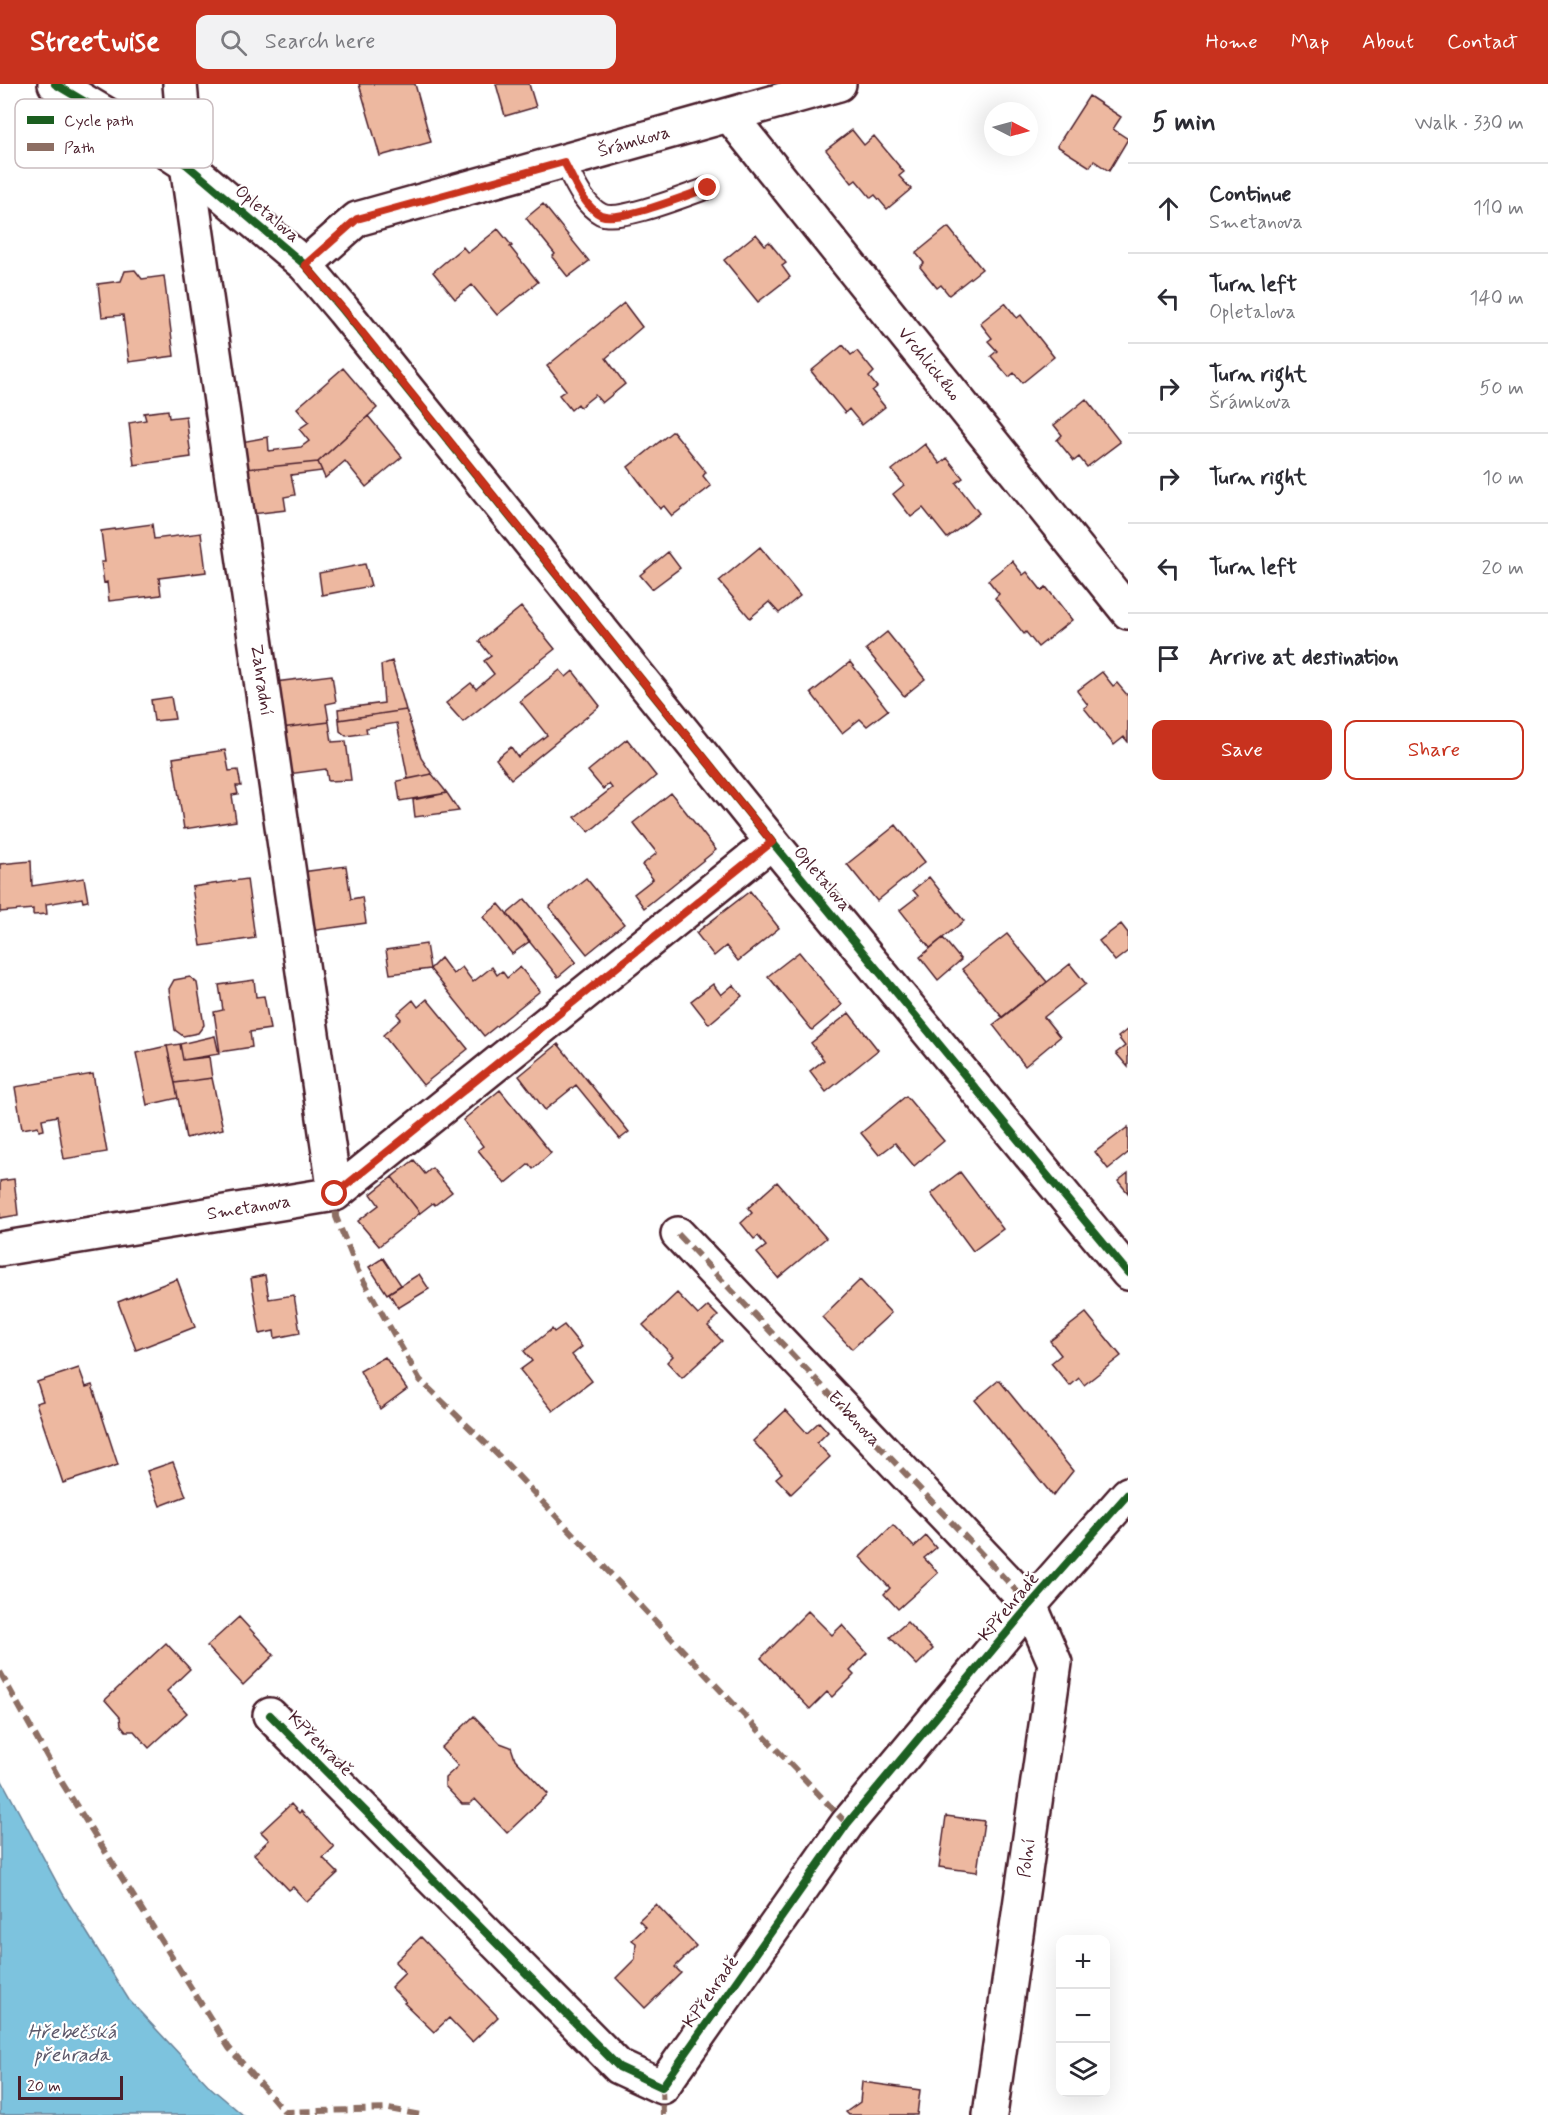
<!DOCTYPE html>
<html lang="en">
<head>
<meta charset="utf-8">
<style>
  :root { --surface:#fff; --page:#f2f2f3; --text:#2b2b33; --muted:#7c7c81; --line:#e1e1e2; --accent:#c8321e }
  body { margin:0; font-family:Mynerve,sans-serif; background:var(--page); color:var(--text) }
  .controls { position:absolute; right:18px; bottom:18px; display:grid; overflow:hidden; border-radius:12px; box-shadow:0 6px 24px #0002 }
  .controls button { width:54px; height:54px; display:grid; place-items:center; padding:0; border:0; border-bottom:2px solid var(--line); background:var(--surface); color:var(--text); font:30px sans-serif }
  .compass { position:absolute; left:984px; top:18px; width:54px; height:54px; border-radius:50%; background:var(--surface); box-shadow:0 6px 24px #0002; rotate:96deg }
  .scale { position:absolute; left:18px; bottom:15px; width:105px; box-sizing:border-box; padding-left:6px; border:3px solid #4a1f2b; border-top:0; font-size:16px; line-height:21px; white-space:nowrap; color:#4a1f2b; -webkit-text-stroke:4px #fff; paint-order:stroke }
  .stop { position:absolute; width:18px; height:18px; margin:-14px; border:4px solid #c8321e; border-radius:50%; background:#fff }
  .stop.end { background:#c8321e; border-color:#fff; box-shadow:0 2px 6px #0008 }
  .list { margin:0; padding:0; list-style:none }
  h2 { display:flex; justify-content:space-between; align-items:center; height:78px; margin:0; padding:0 24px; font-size:26px }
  h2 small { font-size:20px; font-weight:400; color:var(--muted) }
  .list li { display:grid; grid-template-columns:39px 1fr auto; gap:18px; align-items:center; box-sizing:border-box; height:90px; padding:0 24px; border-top:2px solid var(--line) }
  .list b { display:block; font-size:22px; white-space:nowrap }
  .list p { margin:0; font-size:20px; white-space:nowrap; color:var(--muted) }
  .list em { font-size:20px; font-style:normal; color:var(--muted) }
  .actions { display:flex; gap:12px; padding:18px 24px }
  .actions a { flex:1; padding:14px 0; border:2px solid var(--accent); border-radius:12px; text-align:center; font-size:21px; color:var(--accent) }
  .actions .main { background:var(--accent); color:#fff }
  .icon { flex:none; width:33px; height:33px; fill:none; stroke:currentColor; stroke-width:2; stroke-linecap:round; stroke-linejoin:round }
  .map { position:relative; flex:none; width:1128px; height:2031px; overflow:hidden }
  header { display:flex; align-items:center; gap:36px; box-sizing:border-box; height:84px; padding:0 30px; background:var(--accent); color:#fff }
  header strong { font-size:28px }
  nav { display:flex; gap:33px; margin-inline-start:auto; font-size:21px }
  .search { width:420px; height:54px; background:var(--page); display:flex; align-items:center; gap:15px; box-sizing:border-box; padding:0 21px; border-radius:12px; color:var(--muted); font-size:22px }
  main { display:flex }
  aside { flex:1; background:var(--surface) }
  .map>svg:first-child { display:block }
  .water { fill:#7dc3de; stroke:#698196; stroke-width:1.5 }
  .building { fill:#edb8a0; stroke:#4a1f2b; stroke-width:1.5 }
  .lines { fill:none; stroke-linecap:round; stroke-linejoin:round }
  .lane-casing { stroke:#4a1f2b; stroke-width:24 }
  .street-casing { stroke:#4a1f2b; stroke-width:38 }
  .secondary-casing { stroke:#4a1f2b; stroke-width:38 }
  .lane { stroke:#fff; stroke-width:20 }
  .street { stroke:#fff; stroke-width:33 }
  .secondary { stroke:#fff; stroke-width:33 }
  .quiet { stroke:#8d6e63; stroke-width:6; stroke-dasharray:12 6; stroke-linecap:butt }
  .cycleway-casing { stroke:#fff; stroke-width:11 }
  .cycleway { stroke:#1b5e20; stroke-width:8 }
  .route { stroke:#c8321e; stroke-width:8 }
  .labels { text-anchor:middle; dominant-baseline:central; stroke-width:4.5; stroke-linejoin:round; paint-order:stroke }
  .street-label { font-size:18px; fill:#4a1f2b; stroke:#fff }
  .water-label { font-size:20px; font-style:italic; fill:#5c586a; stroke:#fff }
  .key { fill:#fff; stroke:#c9bcbf; stroke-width:1.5 }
  .key-label { font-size:16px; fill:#4a1f2b }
</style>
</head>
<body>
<header>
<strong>Streetwise</strong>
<div class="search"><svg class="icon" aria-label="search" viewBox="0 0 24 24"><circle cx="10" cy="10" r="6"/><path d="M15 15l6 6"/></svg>Search here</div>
<nav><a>Home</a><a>Map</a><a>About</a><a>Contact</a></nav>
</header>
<main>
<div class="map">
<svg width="1128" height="2031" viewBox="0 0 1128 2031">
  <rect width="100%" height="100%" fill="#fff"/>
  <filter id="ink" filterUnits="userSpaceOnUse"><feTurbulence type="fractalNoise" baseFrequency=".0167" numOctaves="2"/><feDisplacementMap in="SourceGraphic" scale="12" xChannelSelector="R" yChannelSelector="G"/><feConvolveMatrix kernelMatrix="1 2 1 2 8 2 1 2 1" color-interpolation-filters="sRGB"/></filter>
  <g filter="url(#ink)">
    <path class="water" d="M0 1693 63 1810 129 1916 210 2003 243 2031H0Z"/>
    <path class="building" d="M359 0H415L431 58 380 72Z
      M496 0H529L536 23 505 32Z
      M1089 12 1121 33 1113 45 1128 55 1109 87 1094 77 1090 83 1057 62Z
      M852 46 864 61 874 52 904 88 899 92 911 105 887 125 875 111 871 114 856 96 852 99 826 66Z
      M543 120 589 177 568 193 552 173 555 170 526 134Z
      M948 143 982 185 949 211 941 201 937 204 920 183 924 179 916 169Z
      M498 145 512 162 510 163 538 198 497 231 472 201 455 215 433 188 463 163 468 169Z
      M756 150 765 161 769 158 786 179 782 182 790 193 758 218 724 176Z
      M135 186 142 195 164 192 174 272 129 278 123 231 102 233 98 200 121 197 125 187Z
      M624 219 642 243 606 274 625 300 602 319 595 311 580 323 578 320 571 326 559 311 566 306 547 282Z
      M1005 219 1017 234 1021 231 1054 273 1022 299 1014 289 1009 293 991 272 997 267 988 257 992 254 980 239Z
      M843 261 851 271 857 267 874 288 869 293 877 303 872 307 885 323 862 341 849 325 845 329 811 287Z
      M343 284 377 324 318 378 246 385 241 358 268 353 269 367 301 363 309 357 299 345 309 338 297 324Z
      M1086 315 1120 358 1087 383 1079 373 1074 377 1057 356 1062 351 1054 341Z
      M168 326 169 334 186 332 191 373 134 381 129 339 146 336 144 329Z
      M368 332 402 373 366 403 345 377 325 394 318 378Z
      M673 347 706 388 703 392 711 402 672 432 664 422 660 425 628 383Z
      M925 360 940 380 947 374 963 394 956 399 979 429 947 454 923 424 911 433 893 410 904 401 892 386Z
      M318 378 322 387 291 391 295 411 284 413 286 426 252 430 246 385Z
      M152 440 154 455 201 449 206 488 159 494 161 511 109 517 107 498 104 499 101 478H105L101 447Z
      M760 463 800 512 779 529 769 518 750 534 719 497Z
      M668 468 680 484 652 505 640 491Z
      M1012 477 1023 491 1027 488 1042 507 1046 503 1072 536 1038 563 1026 548 1024 550 995 514 999 510 988 496Z
      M365 480 371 502 322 511 319 489Z
      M521 523 555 565 463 638 446 619 471 599 476 605 494 590 484 577 491 572 479 557Z
      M887 548 925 595 904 612 866 565Z
      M392 577 406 626 339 636 338 625 384 619 381 581Z
      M850 578 888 626 867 642 860 635 842 649 811 609Z
      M560 586 566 593 573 587 600 622 511 695 496 675 511 663 518 673 547 651 520 617Z
      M1102 588 1113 602 1117 599 1128 612V658L1124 653 1114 661 1084 624 1088 621 1077 607Z
      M332 591 336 618 326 620 329 638 281 644 275 598Z
      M171 613 175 635 154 637 151 616Z
      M406 626 421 674 432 690 408 695 397 639 366 644 367 649 346 652 340 647 339 636Z
      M329 638 332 658 346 657 351 696 328 697 326 685 288 690 281 644Z
      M627 655 656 692 589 748 575 733 612 704 609 700 603 705 588 687Z
      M225 666 229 687 238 686 241 702H236L238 710 232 711 236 737 184 745 173 674Z
      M432 690 447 709 400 717 397 697Z
      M447 709 459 727 415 733 413 716Z
      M671 709 716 766 644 824 634 810 653 795 642 781 657 769 633 739Z
      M896 741 925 778 877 817 847 780Z
      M31 777 32 802 84 794 88 817 83 818 82 814 46 820 47 830 33 831V825L0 828V780Z
      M346 782 351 815 362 813 366 839 310 847 302 788Z
      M929 793 964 837 930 864 900 826 918 812 913 806Z
      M586 794 624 840 587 870 549 823Z
      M247 795 255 854 201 862 192 803Z
      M750 807 779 844 738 877 726 862 714 872 696 849Z
      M525 815 576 878 558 893 507 830Z
      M499 820 530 857 512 870 483 833Z
      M1121 840 1128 849V867L1115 877 1099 857Z
      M1007 850 1047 898 1002 933 962 885Z
      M943 854 961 876 938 896 920 873Z
      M426 860 430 885 390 890 386 866Z
      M799 868 842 921 812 946 768 892Z
      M441 874 453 890 462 883 473 898 492 883 497 891 502 887 507 894 520 883 540 907 484 952 430 885Z
      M1070 880 1086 900 1044 933 1060 953 1025 982 993 941Z
      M190 893 197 899 204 941 198 949 183 952 175 946 169 905 174 896Z
      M254 896 256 913 264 912 270 945 250 948 252 963 220 968 214 928 223 926 219 901Z
      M713 900 721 911 733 901 742 912 709 940 691 917Z
      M427 915 468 965 423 1001 383 951 401 935 397 930 413 916 418 923Z
      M849 929 878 966 826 1008 810 987 824 976 811 959Z
      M1128 945V983L1116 969 1125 962 1118 953Z
      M215 952 219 970 183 976 180 960Z
      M180 960 183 976 209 973 212 994 175 999 167 962Z
      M558 960 629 1048 620 1055 576 1001 545 1026 519 992Z
      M167 962 178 1014 147 1021 136 969Z
      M93 990 107 1068 64 1075 57 1032 42 1035 44 1046 39 1047 38 1042 22 1045 15 1003Z
      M212 994 223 1045 186 1054 175 999Z
      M500 1006 551 1069 533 1085 529 1080 505 1100 478 1066 483 1062 463 1036Z
      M906 1012 944 1057 914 1082 895 1059 879 1071 861 1049Z
      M1128 1043V1069L1108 1085 1095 1068Z
      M414 1076 425 1090 432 1084 452 1108 435 1121 433 1119 420 1129 392 1093Z
      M960 1088 1003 1145 973 1167 931 1110Z
      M1128 1089V1109L1118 1097Z
      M392 1093 420 1129 379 1162 358 1137 379 1121 371 1110Z
      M14 1095 18 1131 0 1134V1097Z
      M777 1098 826 1154 778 1194 757 1169 766 1162 758 1152 754 1155 741 1139 752 1129 748 1124Z
      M383 1174 401 1201 387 1210 369 1183Z
      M419 1190 429 1205 398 1224 389 1209Z
      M265 1191 269 1215 294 1211 300 1249 275 1254 274 1247 260 1250 251 1194Z
      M177 1195 195 1243 136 1266 118 1218Z
      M860 1196 891 1229 852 1265 822 1233Z
      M677 1209 698 1231 708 1222 718 1232 708 1242 722 1257 682 1294 667 1278 673 1272 643 1241Z
      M1086 1229 1121 1272 1084 1301 1079 1294 1070 1302 1051 1279 1061 1271 1050 1257Z
      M564 1241 582 1263 572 1271 592 1297 553 1327 520 1286 532 1277 524 1267 552 1245 554 1248Z
      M385 1273 407 1305 380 1325 360 1287Z
      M79 1284 86 1303 92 1301 118 1381 63 1399 36 1319 43 1317 37 1298Z
      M999 1296 1073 1387 1053 1412 975 1316Z
      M786 1326 807 1349 819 1338 828 1348 817 1359 830 1373 791 1410 776 1394 782 1389 753 1357Z
      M173 1378 186 1412 160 1422 147 1387Z
      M893 1441 914 1463 926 1452 936 1464 924 1474 938 1489 898 1525 884 1510 890 1504 860 1473Z
      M808 1527 832 1551 842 1541 867 1569 850 1587 854 1591 832 1613 827 1608 810 1625 761 1574Z
      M239 1533 274 1571 243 1601 207 1562Z
      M907 1538 933 1565 917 1581 890 1553Z
      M166 1559 190 1585 167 1607 187 1629 149 1664 134 1647H126L121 1641 120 1633 105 1616Z
      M474 1632 500 1659 511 1663 515 1675 548 1710 507 1749 475 1715 470 1720H462L445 1702V1694L458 1682 441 1664Z
      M291 1720 299 1729 301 1727 334 1763 323 1774 338 1789 307 1818 293 1803 289 1806 254 1770 269 1756 261 1748Z
      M946 1732 984 1737 977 1788 939 1783Z
      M656 1820 696 1862 675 1883 681 1889 645 1924 616 1894 635 1875 636 1859 632 1856 646 1843 639 1836Z
      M421 1853 498 1933 472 1958 449 1934 434 1948 404 1919 406 1918 391 1903 405 1889 395 1878Z
      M862 1998 920 2006 917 2031H849L846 2028 860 2018Z"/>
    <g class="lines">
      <defs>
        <path id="lane" d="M564 78C573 95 583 121 601 130 619 139 687 111 708 104"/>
        <path id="street" d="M180 0 187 81 335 1110
          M730 32 1128 528
          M305 181 357 135 839 0
          M678 1150 1030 1521 1055 1579 990 2031
          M0 1165 335 1110 772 758
          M270 1631 619 1983 662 2003 847 1740 1030 1521 1128 1410"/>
        <path id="secondary" d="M55 0 146 54 187 81 305 181 343 226 772 758 1128 1189"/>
      </defs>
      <use href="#lane" class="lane-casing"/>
      <use href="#street" class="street-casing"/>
      <use href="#secondary" class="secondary-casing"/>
      <use href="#lane" class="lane"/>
      <use href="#street" class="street"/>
      <use href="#secondary" class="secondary"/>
      <path class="quiet" d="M335 1110 336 1133 358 1187 420 1296 503 1376 847 1740
        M678 1150 1030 1521
        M0 1588 59 1694 229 1964 285 2028 389 2025 421 2031
        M662 2003 663 2031"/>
      <defs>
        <path id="cycleway" d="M55 0 146 54 187 81 305 181 343 226 772 758 1128 1189
          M270 1631 619 1983 662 2003 847 1740 1030 1521 1128 1410"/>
      </defs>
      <use href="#cycleway" class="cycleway-casing"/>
      <use href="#cycleway" class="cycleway"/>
    </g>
  </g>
  <g class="lines" filter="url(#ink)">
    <path class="route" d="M335 1110 772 758 344 226 305 181 357 135 564 78C573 94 583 122 601 131 619 139 687 111 708 104"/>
  </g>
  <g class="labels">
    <g class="street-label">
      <text transform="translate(634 58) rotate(-16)">Šrámkova</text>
      <text transform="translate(267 130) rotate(40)">Opletalova</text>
      <text transform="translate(929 280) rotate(51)">Vrchlického</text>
      <text transform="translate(261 596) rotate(82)">Zahradní</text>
      <text transform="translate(822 795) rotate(50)">Opletalova</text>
      <text transform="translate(249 1124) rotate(-9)">Smetanova</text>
      <text transform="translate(854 1335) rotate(47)">Erbenova</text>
      <text transform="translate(1009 1523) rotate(-50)">KPřehradě</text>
      <text transform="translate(320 1660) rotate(45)">KPřehradě</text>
      <text transform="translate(1027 1774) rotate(-82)">Polní</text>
      <text transform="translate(711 1908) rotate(-55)">KPřehradě</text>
    </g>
    <g class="water-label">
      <text x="72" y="1948">Hřebečská<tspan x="72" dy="23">přehrada</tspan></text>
    </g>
  </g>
  <rect x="15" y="15" width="198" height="69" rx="9" class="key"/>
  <rect x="27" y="32" width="27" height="8" fill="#1b5e20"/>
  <rect x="27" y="59" width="27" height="8" fill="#8d6e63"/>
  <g class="key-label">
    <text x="64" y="42">Cycle path</text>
    <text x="64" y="69">Path</text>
  </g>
</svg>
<div class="controls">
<button>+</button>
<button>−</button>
<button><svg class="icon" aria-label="layers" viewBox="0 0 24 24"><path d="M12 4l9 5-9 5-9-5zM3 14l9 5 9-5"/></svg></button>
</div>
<svg class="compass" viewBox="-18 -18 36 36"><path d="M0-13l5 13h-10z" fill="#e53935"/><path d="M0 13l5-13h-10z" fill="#7c7c81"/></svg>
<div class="scale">20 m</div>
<div class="stop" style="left:335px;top:1110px"></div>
<div class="stop end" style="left:708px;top:104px"></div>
</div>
<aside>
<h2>5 min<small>Walk · 330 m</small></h2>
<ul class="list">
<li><svg class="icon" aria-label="ahead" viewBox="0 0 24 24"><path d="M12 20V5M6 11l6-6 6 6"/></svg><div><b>Continue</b><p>Smetanova</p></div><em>110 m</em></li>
<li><svg class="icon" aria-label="left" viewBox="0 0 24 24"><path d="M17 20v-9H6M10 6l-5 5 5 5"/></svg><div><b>Turn left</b><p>Opletalova</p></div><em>140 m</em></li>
<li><svg class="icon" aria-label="right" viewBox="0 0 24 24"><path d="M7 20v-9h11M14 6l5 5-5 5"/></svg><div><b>Turn right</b><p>Šrámkova</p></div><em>50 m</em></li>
<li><svg class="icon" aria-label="right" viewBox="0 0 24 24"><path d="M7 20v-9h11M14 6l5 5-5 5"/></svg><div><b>Turn right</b></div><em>10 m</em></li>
<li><svg class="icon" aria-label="left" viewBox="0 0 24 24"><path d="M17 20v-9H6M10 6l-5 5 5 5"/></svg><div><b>Turn left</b></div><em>20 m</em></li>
<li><svg class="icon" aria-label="arrive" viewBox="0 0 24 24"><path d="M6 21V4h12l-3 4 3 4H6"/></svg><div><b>Arrive at destination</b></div></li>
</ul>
<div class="actions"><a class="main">Save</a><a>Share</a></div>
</aside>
</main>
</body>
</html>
